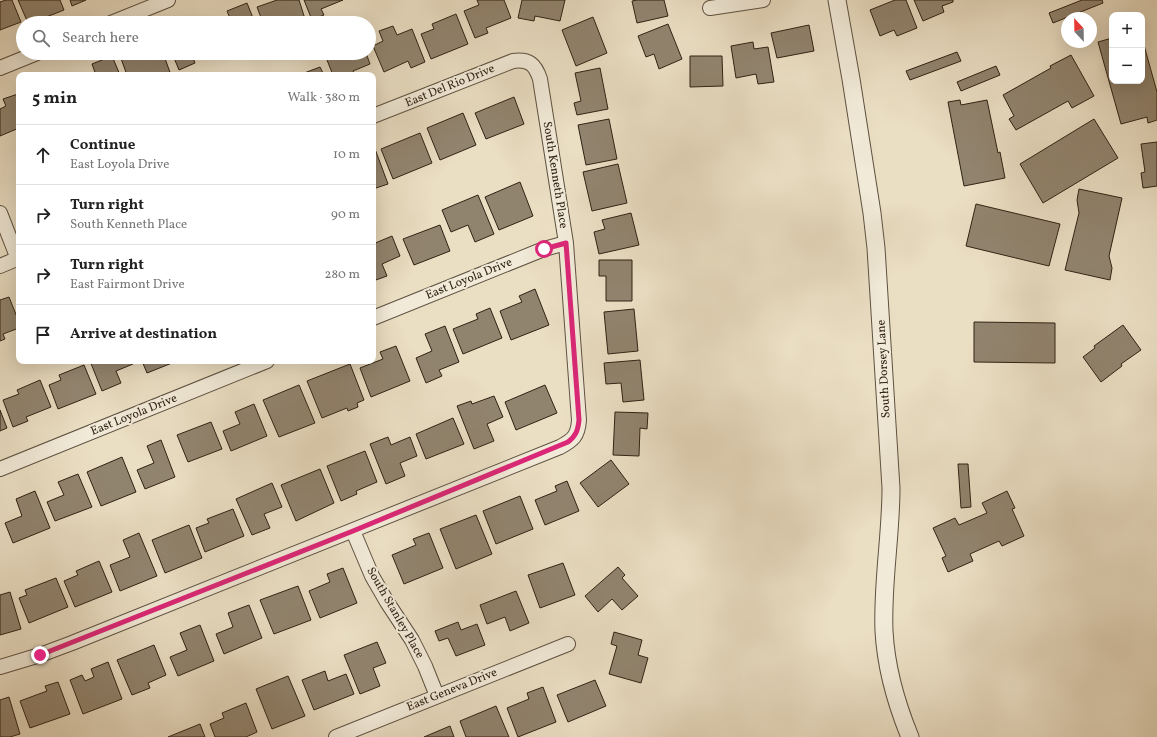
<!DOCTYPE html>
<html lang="en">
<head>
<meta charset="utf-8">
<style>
  :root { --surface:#fff; --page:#f6f6f6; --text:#222; --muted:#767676; --line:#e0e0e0 }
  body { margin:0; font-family:Vollkorn,serif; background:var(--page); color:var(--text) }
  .controls { position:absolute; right:12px; top:12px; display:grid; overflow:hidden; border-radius:8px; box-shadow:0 4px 16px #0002 }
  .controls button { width:36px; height:36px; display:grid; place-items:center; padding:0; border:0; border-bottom:1px solid var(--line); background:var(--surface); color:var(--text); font:20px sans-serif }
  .compass { position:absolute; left:1061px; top:12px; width:36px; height:36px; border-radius:50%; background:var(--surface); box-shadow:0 4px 16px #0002; rotate:338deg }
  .stop { position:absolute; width:12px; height:12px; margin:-9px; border:3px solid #db2777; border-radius:50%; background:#fff }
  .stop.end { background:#db2777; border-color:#fff; box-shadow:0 1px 4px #0008 }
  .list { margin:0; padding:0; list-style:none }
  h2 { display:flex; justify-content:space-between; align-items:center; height:52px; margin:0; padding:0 16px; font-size:17px }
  h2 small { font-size:13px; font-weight:400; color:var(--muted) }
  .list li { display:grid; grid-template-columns:26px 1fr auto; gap:12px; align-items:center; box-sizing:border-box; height:60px; padding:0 16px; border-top:1px solid var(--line) }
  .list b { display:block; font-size:15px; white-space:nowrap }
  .list p { margin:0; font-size:13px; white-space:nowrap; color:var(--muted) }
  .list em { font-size:13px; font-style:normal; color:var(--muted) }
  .icon { flex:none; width:22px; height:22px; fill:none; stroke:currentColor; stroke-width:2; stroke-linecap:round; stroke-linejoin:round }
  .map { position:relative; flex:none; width:1157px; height:737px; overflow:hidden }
  .search { position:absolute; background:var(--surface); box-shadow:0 4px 16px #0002; left:16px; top:16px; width:360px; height:44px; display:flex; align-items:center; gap:10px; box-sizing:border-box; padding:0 14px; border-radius:22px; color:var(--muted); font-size:15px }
  .panel { position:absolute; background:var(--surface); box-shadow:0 4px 16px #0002; left:16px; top:72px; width:360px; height:292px; border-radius:8px }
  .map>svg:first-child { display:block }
  .building { fill:#91846f; stroke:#302214 }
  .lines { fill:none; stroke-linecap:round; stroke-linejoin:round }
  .minor-casing { stroke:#5e5140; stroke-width:16 }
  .tertiary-casing { stroke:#5e5140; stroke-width:19 }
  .minor { stroke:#f1ead8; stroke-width:14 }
  .tertiary { stroke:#f1ead8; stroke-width:17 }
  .route { stroke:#db2777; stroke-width:5 }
  .labels { text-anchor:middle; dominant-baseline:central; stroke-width:4; stroke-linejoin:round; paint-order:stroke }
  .street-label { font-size:12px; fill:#302214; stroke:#f1ead8 }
</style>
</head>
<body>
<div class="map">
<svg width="1157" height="737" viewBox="0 0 1157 737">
  <rect width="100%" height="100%" fill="#eadec3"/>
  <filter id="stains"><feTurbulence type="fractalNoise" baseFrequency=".005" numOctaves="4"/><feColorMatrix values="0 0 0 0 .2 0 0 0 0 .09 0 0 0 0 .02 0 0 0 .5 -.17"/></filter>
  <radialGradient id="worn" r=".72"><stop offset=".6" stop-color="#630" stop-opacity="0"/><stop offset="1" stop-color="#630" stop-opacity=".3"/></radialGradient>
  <path class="building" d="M6 0H12L21 22 0 30V2Z
    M18 0H60L64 10 31 23H28Z
    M70 0H86L72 6Z
    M277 0H299L305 19 294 23H263L257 7Z
    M304 0H343L321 9 324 15 312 20Z
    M477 0H504L511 18 486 28 488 33 475 38 464 11 479 5Z
    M522 0H565L560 21 535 16 534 21 518 18Z
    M637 0H664L668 16 637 23 632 1Z
    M895 0H906L917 28 897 36 894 30 880 36 870 10Z
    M914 0H953V2L942 6 944 12 923 21Z
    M1082 0H1102L1103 3 1053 23 1049 13Z
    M247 3 255 23H232L227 11Z
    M456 14 468 44 431 59 421 34 434 29 432 24Z
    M593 17 607 53 576 66 562 30Z
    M668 24 682 59 659 69 654 54 646 57 638 36Z
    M809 25 814 51 777 58 771 33Z
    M393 26 397 35 412 29 425 62 411 68 408 61 384 72 373 46 383 41 379 31Z
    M1112 38V81H1142V38L1157 92V120L1148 123 1147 117 1121 124 1098 42Z
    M753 42 754 49 768 47 774 82 758 84 756 74 736 78 731 46Z
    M957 52 961 61 910 80 906 71Z
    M119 53H133L134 58 144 54 143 53H163L171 75H127Z
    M172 53H206L193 58 195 63 179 70Z
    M329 53H366L370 64 353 71 355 75H333L325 55Z
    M1071 55 1094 96 1072 108 1068 101 1016 130 1009 119 1014 116 1003 95 1051 68 1050 66Z
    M112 56 120 75H96L92 64Z
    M690 56H722L723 86 690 87Z
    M996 66 1000 75 961 91 957 82Z
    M320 67 324 75H299Z
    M600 68 608 109 577 115 574 103 581 101 575 73Z
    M18 94 19 97V128L0 136V109L6 106 3 99Z
    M514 97 524 124 486 139 475 113Z
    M960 100 961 105 987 100 998 153 1000 152 1005 178 964 186 948 102Z
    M463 113 476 145 440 160 427 128Z
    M609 119 617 159 586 165 578 125Z
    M1094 119 1118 158 1043 203 1020 164Z
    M420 133 432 163 393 179 381 149Z
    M1157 142V186L1143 188 1141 173 1145 172 1141 144Z
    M375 149 388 184 373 189V150Z
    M618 164 627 203 592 211 583 172Z
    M520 182 533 216 499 230 485 197Z
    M1079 189 1122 198 1109 256 1112 268 1110 280 1065 270 1079 213 1077 200Z
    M478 195 494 234 475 242 468 225 451 232 442 210Z
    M976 204 1060 224 1049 266 966 246Z
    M631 213 639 245 599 254 594 232 605 229 602 220Z
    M440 225 450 251 414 265 403 239Z
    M392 236 400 256 382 264 387 276 373 281V244Z
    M599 260H632V301H606V276H599Z
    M535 289 549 325 511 340 500 311 522 302 519 296Z
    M9 297 19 322V328L3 334 5 339 0 341V300Z
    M490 308 502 338 463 354 453 329 478 319 476 314Z
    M634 309 638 351 608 354 604 312Z
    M974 322 1055 323V363L974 362Z
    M1123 325 1141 350 1121 364 1122 366 1101 382 1083 357 1095 348 1094 346Z
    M445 326 459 362 439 370 442 376 426 383 416 358 432 351 425 334Z
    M396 346 410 381 371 397 360 368 383 359 380 352Z
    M640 360 644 400 623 402 621 383 606 384 604 363Z
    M90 361H131L133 364 116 371 121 383 102 391Z
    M142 361H177L147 373Z
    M350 364 364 400 357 403 358 407 348 411 347 408 322 418 307 381Z
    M84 365 96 394 58 409 49 385 61 380 59 375Z
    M40 380 51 407 26 417 28 421 13 427 3 400 19 394 17 390Z
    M299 385 315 423 279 437 263 400Z
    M545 385 557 413 516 430 505 402Z
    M494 396 503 417 487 424 494 441 474 449 457 406 471 401 472 404Z
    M254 404 267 436 231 451 223 431 240 424 235 412Z
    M0 410 7 428 0 431Z
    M615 412 648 413 647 429 640 428 639 456 613 455Z
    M453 418 464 444 426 459 416 434Z
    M211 422 222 449 188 462 177 435Z
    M388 437 391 445 410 437 417 456 400 463 405 476 386 484 370 444Z
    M161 440 175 477 145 489 137 470 154 463 147 446Z
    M365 451 377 482 356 491 357 494 341 501 327 466Z
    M122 457 136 492 101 506 87 472Z
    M611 460 629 484 598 507 580 483Z
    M958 464H968L971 507 961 508Z
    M320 469 334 503 296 521 281 485Z
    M78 474 92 507 55 521 47 502 64 495 58 482Z
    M567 481 579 511 545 525 535 500 557 491 555 486Z
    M272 483 282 507 264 514 270 528 252 535 236 499Z
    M35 491 50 528 13 543 5 523 22 516 16 499Z
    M1007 491 1015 508 1012 509 1024 536 1002 546 999 541 970 554 973 561 948 572 942 558 946 556 933 528 955 518 959 525 987 513 982 503Z
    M520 496 533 529 496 544 483 511Z
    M233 509 244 536 205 552 196 528 209 523 207 519Z
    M476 515 492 554 456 569 440 529Z
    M189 525 202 558 165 573 152 540Z
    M139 533 157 576 120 591 110 565 130 557 123 540Z
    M429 533 443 568 404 584 392 555 416 545 413 539Z
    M99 561 112 592 75 607 64 581 78 575 76 571Z
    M563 563 575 595 540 608 528 575Z
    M618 567 625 575 622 578 638 596 622 610 612 599 598 612 585 596Z
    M343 568 357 603 320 618 309 591 330 582 327 574Z
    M56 578 68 607 29 623 19 598 27 595 25 590Z
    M298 586 311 620 274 634 260 600Z
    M516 591 529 623 510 631 505 617 487 624 480 605Z
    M10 592 21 629 0 635V595Z
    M249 605 262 638 224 654 216 634 233 627 228 613Z
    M458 622 461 630 477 624 485 645 456 656 448 638 439 641 435 631Z
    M200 625 214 661 178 676 170 657 187 650 180 633Z
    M614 632 642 640 638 655 648 658 641 683 609 674 617 646 611 644Z
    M377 642 386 663 373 668 380 686 360 694 344 655Z
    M154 645 166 675 148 683 150 688 132 695 117 660Z
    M108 662 122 699 83 714 70 680 82 675 85 681 94 677 91 669Z
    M325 671 328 681 346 674 354 694 314 710 302 680Z
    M288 676 305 716 272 729 256 689Z
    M595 680 606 706 568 722 557 695Z
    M58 682 70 714 30 728 20 701 47 691 45 686Z
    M543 687 556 722 518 737 507 708 529 699 527 693Z
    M9 697 20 734 10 737H0V700Z
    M246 703 257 732 246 737H215L210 724 224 718 222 713Z
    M496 706 509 737H466L460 721Z
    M200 724 205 737H168Z
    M450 726 454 737H424Z"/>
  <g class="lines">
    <defs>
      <path id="minor" d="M710 8 763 0
        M111 23 168 0
        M0 68 37 53
        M0 213 18 259
        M0 266 19 258
        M373 318 544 249 566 243
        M0 469 267 361
        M353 531 372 576 387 602 412 640 425 666 437 696
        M0 667 40 655 72 643 560 447C573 440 578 436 579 420L566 243 540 79C535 64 529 59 513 61L373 116
        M336 737 568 644"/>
      <path id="tertiary" d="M837 0 851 79 872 213 876 248 891 488C891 536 882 584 884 631 886 668 896 703 910 737"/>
    </defs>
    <use href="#minor" class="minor-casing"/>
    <use href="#tertiary" class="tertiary-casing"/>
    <use href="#minor" class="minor"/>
    <use href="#tertiary" class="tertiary"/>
  </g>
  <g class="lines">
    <path class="route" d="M40 655 353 531 568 442C576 436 578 430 579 420L566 243 544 249"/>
  </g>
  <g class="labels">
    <g class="street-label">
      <text transform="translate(450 86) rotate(-22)">East Del Rio Drive</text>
      <text transform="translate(555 175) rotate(81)">South Kenneth Place</text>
      <text transform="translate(469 279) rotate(-22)">East Loyola Drive</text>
      <text transform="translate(884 369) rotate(-93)">South Dorsey Lane</text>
      <text transform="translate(134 415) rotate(-22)">East Loyola Drive</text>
      <text transform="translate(395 613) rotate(60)">South Stanley Place</text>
      <text transform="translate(452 690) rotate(-22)">East Geneva Drive</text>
    </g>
  </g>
  <rect width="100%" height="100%" filter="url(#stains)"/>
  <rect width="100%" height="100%" fill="url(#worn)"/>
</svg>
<div class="controls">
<button>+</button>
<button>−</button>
</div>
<svg class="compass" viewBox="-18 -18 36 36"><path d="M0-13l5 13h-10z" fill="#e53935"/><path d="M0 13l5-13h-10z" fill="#767676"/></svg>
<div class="stop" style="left:544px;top:249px"></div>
<div class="stop end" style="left:40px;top:655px"></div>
<div class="search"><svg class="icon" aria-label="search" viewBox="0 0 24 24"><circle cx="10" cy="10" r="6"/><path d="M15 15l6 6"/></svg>Search here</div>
<section class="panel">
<h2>5 min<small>Walk · 380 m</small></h2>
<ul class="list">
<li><svg class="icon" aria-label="ahead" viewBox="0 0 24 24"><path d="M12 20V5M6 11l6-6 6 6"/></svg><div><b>Continue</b><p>East Loyola Drive</p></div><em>10 m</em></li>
<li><svg class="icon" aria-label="right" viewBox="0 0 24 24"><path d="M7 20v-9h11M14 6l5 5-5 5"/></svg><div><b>Turn right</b><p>South Kenneth Place</p></div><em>90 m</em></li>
<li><svg class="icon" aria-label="right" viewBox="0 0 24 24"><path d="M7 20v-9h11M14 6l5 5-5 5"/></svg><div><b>Turn right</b><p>East Fairmont Drive</p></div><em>280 m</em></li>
<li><svg class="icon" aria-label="arrive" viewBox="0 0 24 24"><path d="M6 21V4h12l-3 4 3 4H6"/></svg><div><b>Arrive at destination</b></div></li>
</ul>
</section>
</div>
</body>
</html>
